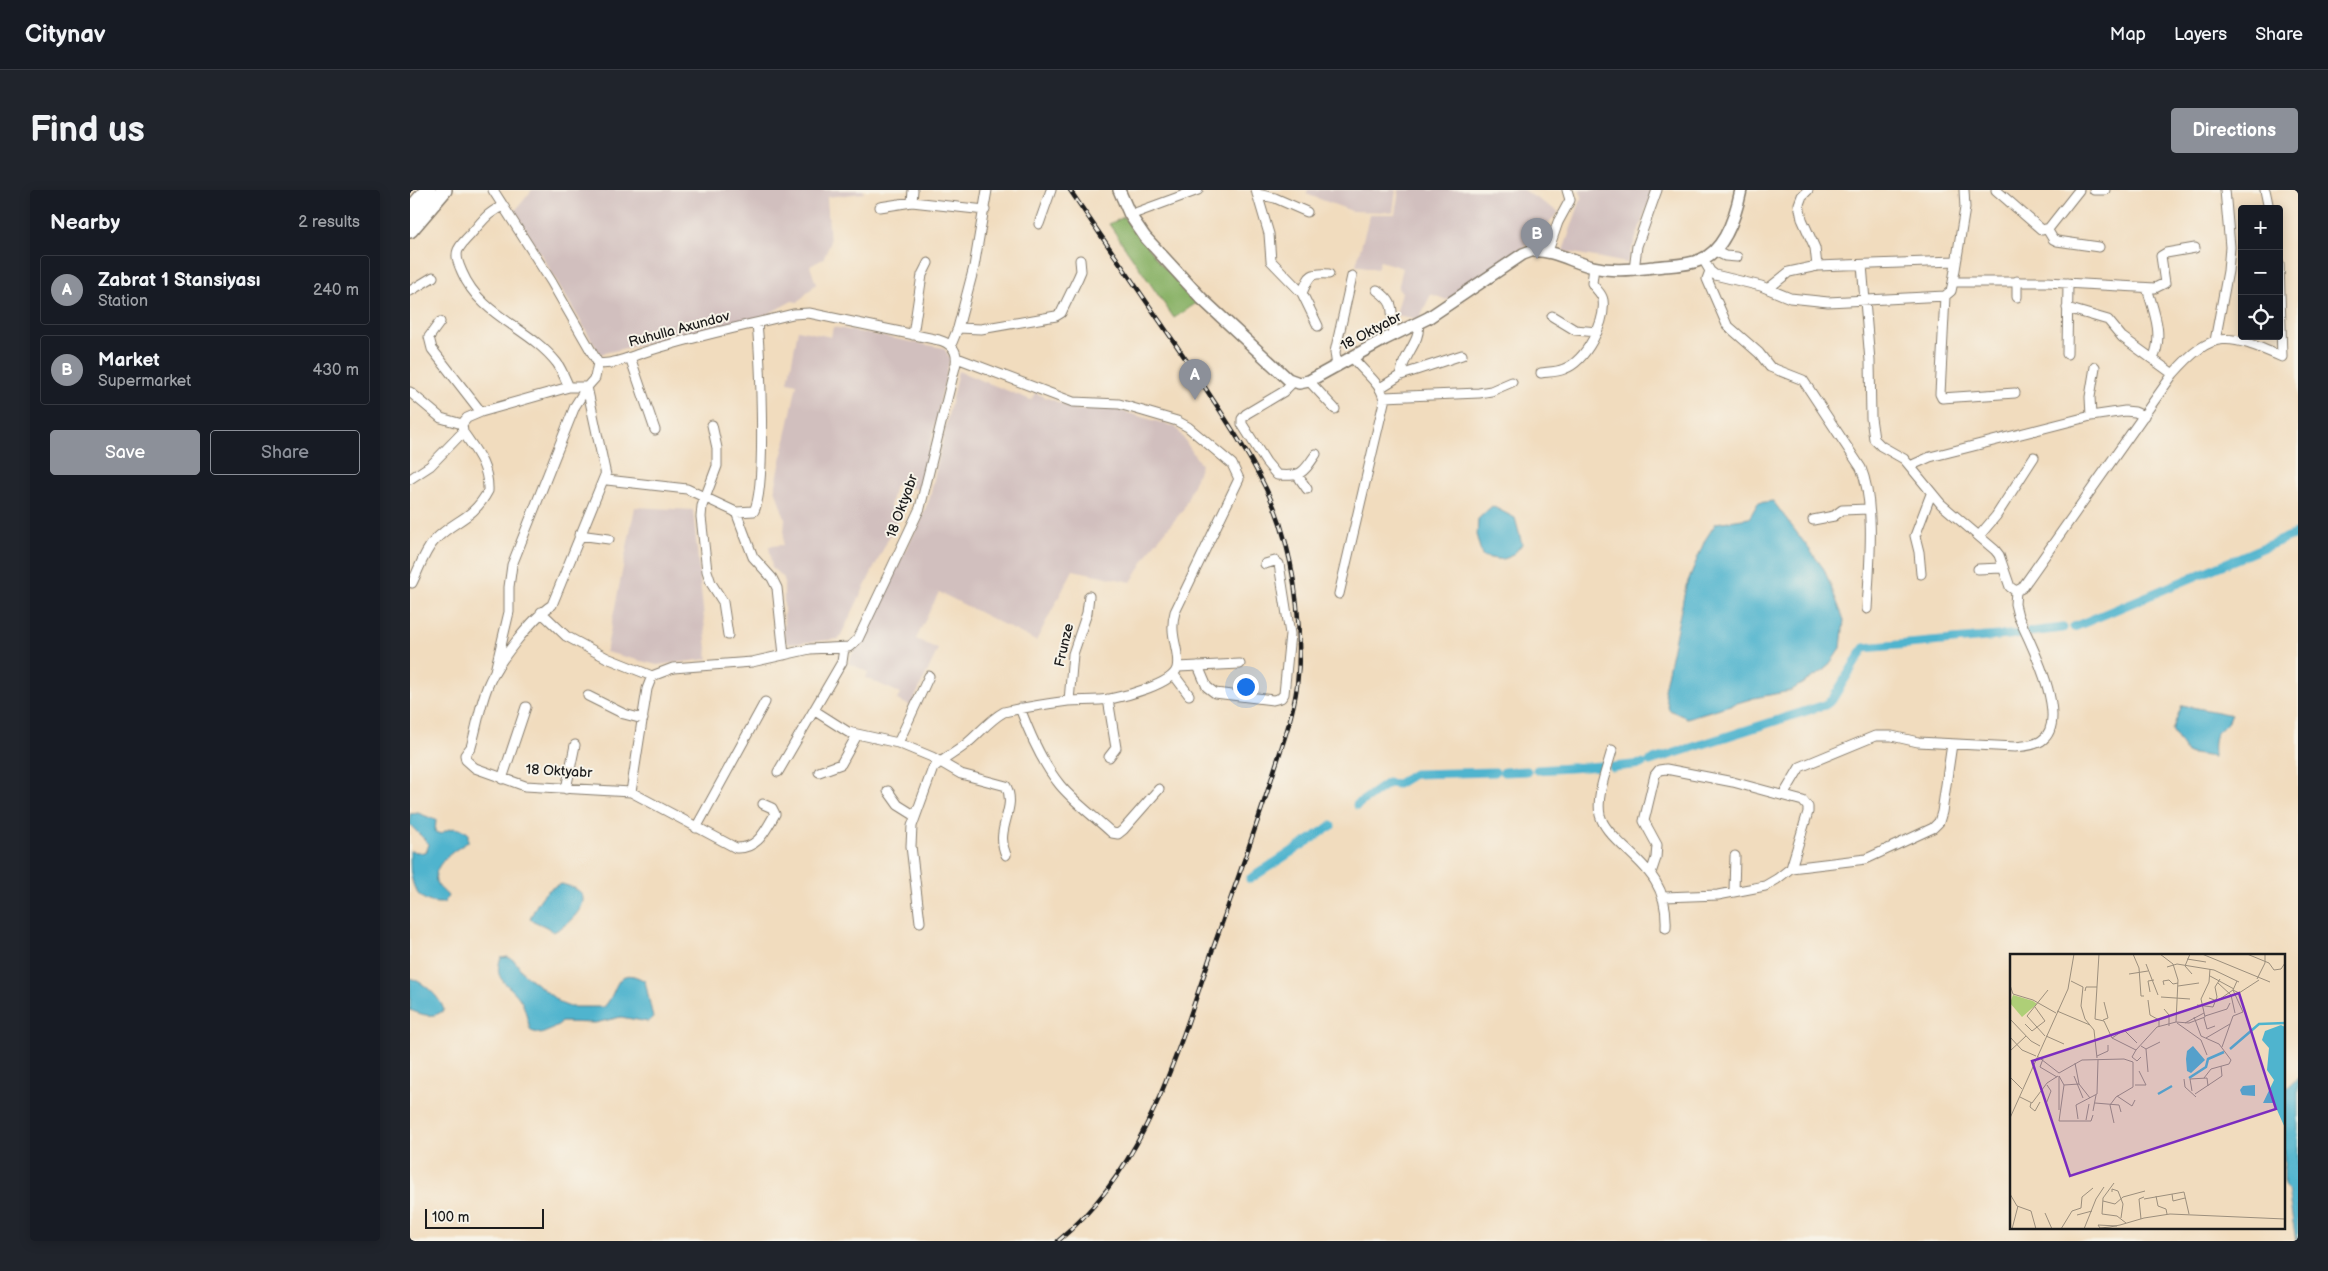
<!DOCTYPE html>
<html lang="en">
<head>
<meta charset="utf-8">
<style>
  :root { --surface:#171b24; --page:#20242c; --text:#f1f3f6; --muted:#9ea1a6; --line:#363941; --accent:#8c9099 }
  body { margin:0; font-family:"Balsamiq Sans",sans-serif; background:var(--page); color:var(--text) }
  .controls { position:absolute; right:15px; top:15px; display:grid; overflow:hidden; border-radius:5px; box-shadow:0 2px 12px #0003 }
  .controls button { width:45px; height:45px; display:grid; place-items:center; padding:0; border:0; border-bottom:1px solid var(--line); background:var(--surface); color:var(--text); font:25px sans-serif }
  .scale { position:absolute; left:15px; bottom:12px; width:119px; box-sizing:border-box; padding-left:5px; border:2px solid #1c1c1c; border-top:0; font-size:14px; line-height:18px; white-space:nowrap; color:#1c1c1c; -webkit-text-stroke:4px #f7f3e8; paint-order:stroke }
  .you { position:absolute; left:835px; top:496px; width:18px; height:18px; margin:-12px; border:4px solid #fff; border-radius:50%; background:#1a73e8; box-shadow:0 0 0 8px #1a73e833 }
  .badge { display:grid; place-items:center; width:32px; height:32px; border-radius:50%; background:var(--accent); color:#fff; font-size:16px; font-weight:700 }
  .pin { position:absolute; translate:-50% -41px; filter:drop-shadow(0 1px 2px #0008) }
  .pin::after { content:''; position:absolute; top:26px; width:18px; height:15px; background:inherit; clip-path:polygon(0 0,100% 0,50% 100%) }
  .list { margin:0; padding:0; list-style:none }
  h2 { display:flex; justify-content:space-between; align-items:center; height:65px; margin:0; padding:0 20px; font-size:21px }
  h2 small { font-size:16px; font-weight:400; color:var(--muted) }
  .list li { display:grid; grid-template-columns:32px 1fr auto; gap:15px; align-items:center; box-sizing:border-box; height:70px; margin:0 10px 10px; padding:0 10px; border:1px solid var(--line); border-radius:5px }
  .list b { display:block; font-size:19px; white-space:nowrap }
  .list p { margin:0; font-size:16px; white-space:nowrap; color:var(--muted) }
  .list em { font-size:16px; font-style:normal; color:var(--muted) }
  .actions { display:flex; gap:10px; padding:15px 20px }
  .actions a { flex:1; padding:11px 0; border:1px solid var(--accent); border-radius:5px; text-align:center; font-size:18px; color:var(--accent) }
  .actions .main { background:var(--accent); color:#fff }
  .icon { flex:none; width:28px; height:28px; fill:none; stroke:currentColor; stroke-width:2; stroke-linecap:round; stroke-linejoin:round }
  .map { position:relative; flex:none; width:1888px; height:1051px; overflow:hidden; border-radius:5px }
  header { display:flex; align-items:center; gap:30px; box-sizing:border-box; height:70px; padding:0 25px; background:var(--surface); border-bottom:1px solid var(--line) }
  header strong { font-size:24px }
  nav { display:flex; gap:28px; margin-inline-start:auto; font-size:18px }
  .intro { display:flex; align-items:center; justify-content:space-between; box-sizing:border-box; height:120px; padding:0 30px }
  h1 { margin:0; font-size:35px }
  .button { padding:12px 22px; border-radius:5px; background:var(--accent); color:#fff; font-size:18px; font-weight:700 }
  main { display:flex; gap:30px; padding:0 30px }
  aside { flex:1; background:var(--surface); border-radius:5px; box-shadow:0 2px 12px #0003 }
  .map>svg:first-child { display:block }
  .industrial { fill:#d1bfbe }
  .forest { fill:#8ab268; stroke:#536742 }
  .water { fill:#4fb4ce; stroke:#366875 }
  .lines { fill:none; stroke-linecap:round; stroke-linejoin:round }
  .canal { stroke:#4fb4ce; stroke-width:9 }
  .minor-casing { stroke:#867c6d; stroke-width:11 }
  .tertiary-casing { stroke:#867c6d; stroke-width:14 }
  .primary-casing { stroke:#867c6d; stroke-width:18 }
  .minor { stroke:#fff; stroke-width:9 }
  .tertiary { stroke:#fff; stroke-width:11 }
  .primary { stroke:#fff; stroke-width:15 }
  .rail-casing { stroke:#1c1c1c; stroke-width:4.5 }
  .rail { stroke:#f7f3e8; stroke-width:2.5; stroke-dasharray:8; stroke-linecap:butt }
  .labels { text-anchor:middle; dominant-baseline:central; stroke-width:4; stroke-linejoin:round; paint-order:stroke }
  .street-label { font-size:14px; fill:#1c1c1c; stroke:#f7f3e8 }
  .inset-river { fill:none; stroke:#4fb4ce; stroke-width:2.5 }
  .inset-road { fill:none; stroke:#9c8f7d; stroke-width:1 }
  .view { fill:#7b2cbf; fill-opacity:0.15; stroke:#7b2cbf; stroke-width:2.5 }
  .inset-edge { fill:none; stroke:#1c1c1c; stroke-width:2.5 }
</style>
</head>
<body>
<header>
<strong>Citynav</strong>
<nav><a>Map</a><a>Layers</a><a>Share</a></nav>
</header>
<div class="intro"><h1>Find us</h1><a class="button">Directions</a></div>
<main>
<aside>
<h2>Nearby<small>2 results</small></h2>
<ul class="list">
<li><span class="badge">A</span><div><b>Zabrat 1 Stansiyası</b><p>Station</p></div><em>240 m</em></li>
<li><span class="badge">B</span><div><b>Market</b><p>Supermarket</p></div><em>430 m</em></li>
</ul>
<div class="actions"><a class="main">Save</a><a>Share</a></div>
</aside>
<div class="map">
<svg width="1888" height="1051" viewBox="0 0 1888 1051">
  <rect width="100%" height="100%" fill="#f7f3e8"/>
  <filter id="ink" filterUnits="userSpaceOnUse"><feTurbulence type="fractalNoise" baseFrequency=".02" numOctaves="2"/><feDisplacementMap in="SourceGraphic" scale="10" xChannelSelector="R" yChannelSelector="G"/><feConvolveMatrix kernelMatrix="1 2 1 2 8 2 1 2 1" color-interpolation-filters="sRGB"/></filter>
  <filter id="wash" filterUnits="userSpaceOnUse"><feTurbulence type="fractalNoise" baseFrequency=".0096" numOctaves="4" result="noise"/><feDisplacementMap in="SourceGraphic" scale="20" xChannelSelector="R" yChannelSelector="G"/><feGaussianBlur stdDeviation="1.12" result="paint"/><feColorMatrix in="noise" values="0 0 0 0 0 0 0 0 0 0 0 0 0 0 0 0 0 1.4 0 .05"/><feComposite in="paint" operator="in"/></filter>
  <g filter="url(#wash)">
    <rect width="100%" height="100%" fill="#f1dcbe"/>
    <path class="industrial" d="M122 0H453L454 3 417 7 420 54 413 69 400 76 406 94 388 112 382 111 358 124 338 131 190 164 105 21Z
      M898 0H986L983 22 942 21 896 4Z
      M989 0H1113L1149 22 1118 54 1037 110 1021 104 1009 129 986 125 992 102 988 99 993 78 970 71 967 79 946 75 960 24H985Z
      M1169 0H1243L1217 73 1153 61 1172 6Z
      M423 137 534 158 540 168 510 300 485 295 480 317 490 325 429 449 379 454 374 448V388L362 378 359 356 373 355 375 329 365 299 387 194 378 192 388 140 421 147Z
      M548 181 621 210 625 203 668 220 698 217 766 237 791 275 773 320 743 356 721 392 663 380 626 451 529 402 506 449 528 459 501 516 487 510 490 503 456 488 458 482 438 473 509 334 520 307Z
      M225 317 283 320 298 469 247 475 196 462Z"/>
    <path class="forest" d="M714 27 749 72 788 112 764 128 699 34Z"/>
    <path class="water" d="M1363 311 1414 379 1434 430 1431 458 1415 480 1380 501 1344 508 1277 528 1259 520 1254 500 1276 396 1295 350 1306 333 1339 328 1348 313Z
      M1082 316 1105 328 1112 354C1099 372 1092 371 1072 366L1067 348 1068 329Z
      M1772 515 1822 525C1809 548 1802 535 1804 567L1777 563 1762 540Z
      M8 623 26 630 25 642 31 644C40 636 48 637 58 643V652C46 659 19 676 27 694 29 698 35 702 38 706L34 713C0 715 0 686 0 661L16 663 19 654 0 635V624Z
      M152 694C158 696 167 698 171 703 181 716 153 739 143 742 136 735 128 734 120 729 127 713 134 698 152 694Z
      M98 767 105 771 113 783 152 814 160 817H194C209 802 204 773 235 791L243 828 238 832 211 827 185 833 152 832 141 840 131 844 121 841C117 831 116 819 111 811 102 794 81 792 91 768Z
      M0 788C14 792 30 807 34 820 23 829 13 825 0 820Z
      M1888 888V1051H1886L1878 1000 1874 996V898L1878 897Z"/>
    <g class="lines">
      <path class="canal" d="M1664 437 1888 343
        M1620 442 1653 438
        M1240 571 1415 515 1422 510 1454 458 1610 444
        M1203 577 1232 574
        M1127 580 1192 576
        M1094 582 1117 581
        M947 615 978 593 988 594 1004 584 1085 582
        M840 689 921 636"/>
    </g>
  </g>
  <g filter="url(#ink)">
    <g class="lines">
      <defs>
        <path id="minor" d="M83 0 141 91 188 173C199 176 218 168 229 164 279 147 331 137 383 124L399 123 529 150C540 153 548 160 546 173L510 318 448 449 439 457 400 459 342 472 263 478 242 486 237 499 221 602
          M846 0 859 44 861 71 892 103 908 136
          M1398 0 1392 6 1389 14 1392 29 1405 58 1407 76
          M1586 0 1632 40 1639 38 1669 0
          M1684 0H1695
          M1855 0 1859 19
          M847 4 865 8 897 22
          M502 12 503 0
          M94 16C78 21 71 33 60 45 56 49 51 54 48 60 45 67 49 75 52 82 71 127 119 137 147 173 152 180 155 189 159 197
          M470 17 502 12 575 20
          M720 25 788 0
          M629 34 641 0
          M1637 39 1643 49 1647 51 1689 57
          M1138 61 1148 32 1160 10 1157 0
          M1305 61 1315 66 1327 67
          M1293 69 1300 81 1305 85 1351 96 1380 108 1418 112 1535 106 1541 101 1543 92 1555 18 1554 0
          M1452 75 1460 171 1461 228 1464 249 1471 256 1494 269 1531 314 1585 360 1589 365 1600 397 1606 401
          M1224 80 1227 56 1247 0
          M1300 81 1297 89 1317 135 1349 163 1360 177 1393 190 1451 278C1466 315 1459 379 1457 419
          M1543 92H1637L1745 98 1755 93 1751 66 1756 63 1785 58
          M1359 98 1379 82 1407 76 1545 71
          M1737 98C1744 122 1754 145 1743 169
          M967 100C989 116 979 121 984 144
          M0 101 23 87
          M892 103C900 85 899 83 919 84
          M1535 106 1530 204 1532 208 1605 203
          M1607 107V91
          M1657 118 1698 130 1712 147 1763 184
          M1142 126 1165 140 1187 142
          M30 132 19 147 22 159 71 222
          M548 138 571 139 646 126 651 123 668 88 671 81 670 70
          M503 145 512 85 518 73
          M1805 151 1818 81 1820 57 1815 0
          M541 155 548 138 564 77 577 0
          M1657 164 1658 93
          M220 167 245 240
          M927 177 925 162 942 86
          M1131 183C1138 182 1147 182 1154 179 1176 171 1196 132 1193 110 1192 103 1185 99 1182 93L1184 77
          M991 185C991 167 1012 151 1008 134
          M899 191 925 219
          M883 192 873 202 836 224 832 229V234L856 272 867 285C892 287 893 283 906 264
          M970 198 991 185 1052 165
          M0 202 31 228 52 234
          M974 207 1069 203 1081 201 1102 192
          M1681 226 1680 207 1685 177
          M302 235 307 258V276L292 316 291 327 297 381 301 393 313 412 318 445
          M1500 276 1520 267 1681 226 1715 221 1725 222 1734 226
          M195 285 142 415C123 427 88 472 79 493 70 513 67 537 61 557L55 565 56 570 65 578 115 596 221 602 326 658C348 659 355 641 365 624L362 618 353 614
          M888 286 897 299
          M0 289 20 276 53 242 52 234 57 228 71 222 159 197H177L185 188 188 173
          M326 322 344 321C357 297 350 165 347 133
          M1403 330 1424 326 1432 320 1458 319
          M169 345 199 349
          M1569 346 1586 326 1624 267
          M1568 379 1592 378
          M1511 384 1509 362 1505 346 1521 304
          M2 393C9 379 14 362 24 351 44 329 62 331 78 301 79 276 66 261 53 242
          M1606 401 1612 398 1763 184C1803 138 1819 144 1872 167L1869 73
          M929 404 974 212C974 195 952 181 943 168
          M131 422 156 446 197 468 242 486
          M788 476 797 497 805 503 863 510 871 508 874 504 880 444 869 374 865 371 855 374
          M768 477 830 474
          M85 481 99 422V397L102 375 165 216 177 197 197 290 277 299 326 322 343 367 362 388 367 398 374 465
          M764 485 779 505
          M178 506 214 524 233 529
          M698 509 706 558 699 567
          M659 511 663 464 677 423 679 406
          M610 518C620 545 632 573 650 595 665 613 685 627 702 643L708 644 713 640 749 599
          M405 521 438 542 488 553 522 567 551 584 596 596C608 619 584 638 596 665
          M488 553 519 486
          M1202 560C1197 579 1186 605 1190 625 1193 637 1204 647 1213 656 1240 681 1258 698 1256 738
          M368 582 432 472 434 458
          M409 582 431 574 447 545
          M92 589 116 517
          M156 599 165 555
          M478 601 488 615 504 625
          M1374 604 1390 577 1465 546H1482L1508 552 1605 557C1614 556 1623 556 1631 551 1662 531 1619 450 1608 426L1605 414 1606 401
          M286 638 355 512
          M1241 683 1246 668 1247 655 1234 631 1245 585 1249 580 1256 579 1323 592 1393 611 1398 617V622L1381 678
          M1324 701 1325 666
          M1254 707 1308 705 1355 696 1367 689 1381 678 1456 669 1523 638 1529 632 1532 622 1542 554
          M510 732 501 656 502 636 523 578C533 569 545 563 555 555 568 545 579 530 594 522 615 517 636 514 658 511 672 510 686 511 700 509 715 506 763 494 767 478 771 462 758 446 765 422L829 289 822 274 778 237 767 231 709 214 663 212 547 168"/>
        <path id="tertiary" d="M709 0 720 25 735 47 792 109 878 189 889 193 899 191 975 149 1018 128 1113 64 1121 61C1143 59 1162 72 1183 77 1204 82 1224 79 1244 77 1259 75 1276 76 1290 70 1315 61 1326 24 1331 0"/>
        <path id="primary" d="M0 21 18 0
          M0 40 34 0"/>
      </defs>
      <use href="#minor" class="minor-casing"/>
      <use href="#tertiary" class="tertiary-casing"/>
      <use href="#primary" class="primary-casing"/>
      <use href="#minor" class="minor"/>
      <use href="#tertiary" class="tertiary"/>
      <use href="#primary" class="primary"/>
      <defs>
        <path id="rail" d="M648 1051C734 980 764 872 799 770 821 707 844 645 864 581 873 553 883 525 887 496 893 443 886 383 870 333 854 285 823 241 796 199 751 132 705 67 660 0"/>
      </defs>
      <use href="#rail" class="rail-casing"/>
      <use href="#rail" class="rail"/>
    </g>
  </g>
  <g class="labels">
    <g class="street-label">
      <text transform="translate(269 139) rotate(-15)">Ruhulla Axundov</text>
      <text transform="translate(961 141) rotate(-28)">18 Oktyabr</text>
      <text transform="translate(492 316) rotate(-70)">18 Oktyabr</text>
      <text transform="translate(654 455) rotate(-77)">Frunze</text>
      <text transform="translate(149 581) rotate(3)">18 Oktyabr</text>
    </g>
  </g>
  <g transform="translate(1600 764)">
    <rect width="275" height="275" fill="#f1dcbe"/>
    <path d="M3 41 23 47 27 50 12 63 0 49Z" fill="#aecf77"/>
    <path d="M271 71 275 73V174L264 149H253L264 126 257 116 259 94 252 86 255 77ZM183 92 195 106 181 119 177 117 176 105 177 97ZM245 131V142L232 141 230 136 233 132Z" fill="#4fb4ce"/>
    <path class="inset-river" d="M220 95 249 70 275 69M179 124 196 113 198 105 214 98M148 140 162 132"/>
    <path class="inset-road" d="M89 0 85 65 94 67 102 84 126 96 147 73 166 68M123 0 129 14 131 42H134M150 0 163 10 168 26 166 68M180 0 175 12 182 20M192 0 260 28M237 0 259 9 264 16 271 15 275 9M177 5 196 8M136 10 148 41M157 13 167 10 204 16 229 28M119 20 138 17M200 22 224 35M247 25 255 9V0M61 27 73 33 71 52 75 65 84 76 87 104M208 29 221 41 225 59M0 31 3 40 23 46 46 59M154 31 153 27 159 26 163 30 168 29M168 32 189 29M75 37 76 33H87M140 38 138 27 144 26M151 43 180 45M199 44 207 47 223 36 229 39 249 26M138 46 140 61 149 66V73M187 51 203 53 207 43 205 33 210 25M154 55 159 61V72M47 57 80 71M195 62 217 55 220 49M184 63 191 82 209 90 221 106 219 110 201 115 194 124M194 64 197 75 205 72M0 65 21 87 30 92M93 66 98 64 94 48M166 68 179 69 195 63 191 45 199 28 200 15M167 69 191 86 197 101M175 69 194 59M15 70 22 77 35 67 25 53M35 82 17 62 38 36M36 82 54 90M0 83 12 96 26 102M102 84 114 76 127 89M196 84 220 70M131 92 136 95 138 118M212 93 223 62 233 58 223 36 227 27M136 95 150 88M126 96 122 103 127 107 131 103M0 97 16 82M27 102 49 119 72 106 114 105 123 108V133L106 143 100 151 104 169M87 102 98 97V91M33 105 30 113 47 123M65 109 69 130M64 122 73 144M0 123 12 135M174 125 175 133 186 143M54 131 49 167H81L83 161M125 131H136L129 117M182 137 180 125 197 124 198 132M185 140 212 122 211 112M107 142 122 152 125 146M10 143 22 149 37 129 48 122M21 149 20 153 25 157 30 148M85 149 109 151 111 158M36 150 41 137 37 131M49 156V122L54 131 69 130 80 144M83 157 86 141M0 164 58 35 64 0M68 165 66 151 87 140 88 106M76 166 79 150M104 229 93 244 92 260 107 262 116 269M102 238V235L108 237 113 250 111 264M0 240 7 252 21 257 26 275M162 240 163 247 175 244M146 242 148 252 156 255 157 260M134 245 174 238 179 260M93 247 105 250 113 243 135 237M35 259 42 275M67 261 82 257M131 265 129 245 134 243M107 272 88 271 90 274 100 273 110 271 134 264 160 260 275 265M2 275 8 252M51 275 62 257 71 254 72 243 83 234M74 275 86 245 94 233"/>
    <path class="view" d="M229 39 266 155 60 222 22 107Z"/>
    <rect width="275" height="275" class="inset-edge"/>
  </g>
</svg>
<div class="controls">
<button>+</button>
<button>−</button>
<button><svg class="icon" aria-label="locate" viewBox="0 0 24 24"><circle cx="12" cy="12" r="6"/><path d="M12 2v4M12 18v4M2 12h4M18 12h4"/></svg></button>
</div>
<div class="scale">100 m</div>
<div class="you"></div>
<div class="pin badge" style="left:785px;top:210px">A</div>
<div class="pin badge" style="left:1127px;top:69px">B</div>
</div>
</main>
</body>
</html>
